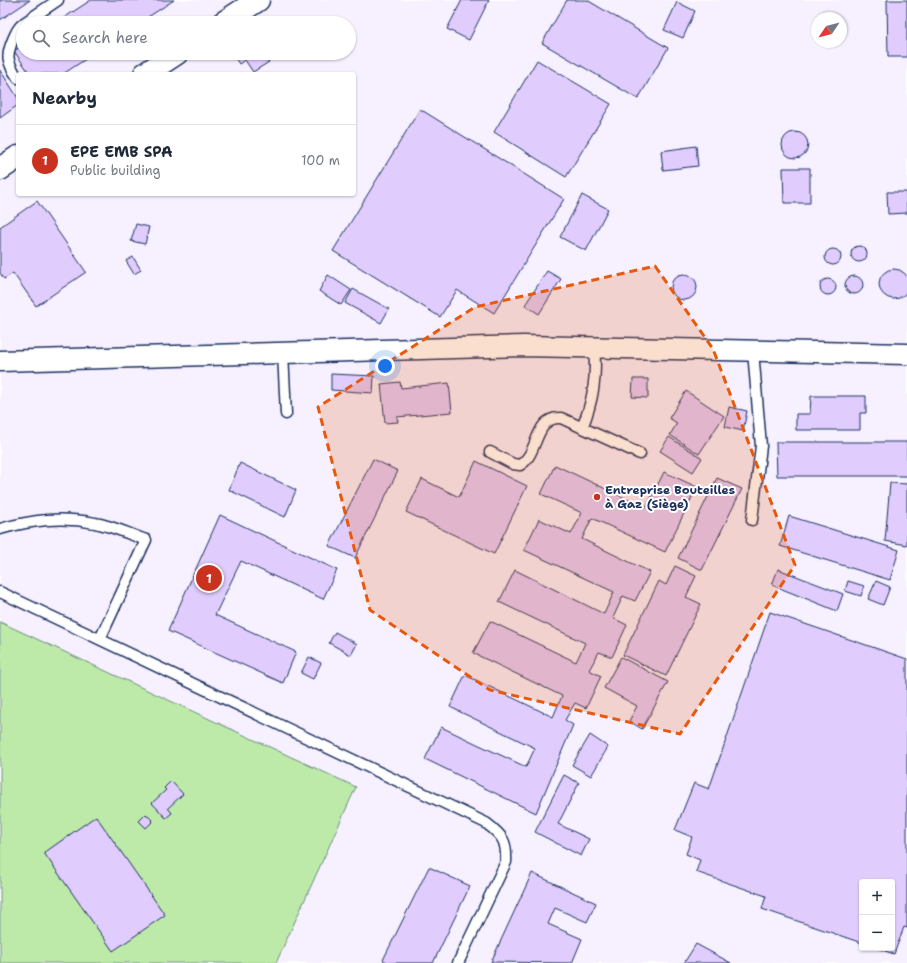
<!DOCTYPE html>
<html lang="en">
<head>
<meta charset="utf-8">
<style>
  :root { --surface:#fff; --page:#f2f2f3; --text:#1f2937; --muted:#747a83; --line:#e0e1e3; --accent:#c8321e }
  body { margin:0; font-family:"Shantell Sans",sans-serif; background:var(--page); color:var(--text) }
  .controls { position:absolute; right:12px; bottom:12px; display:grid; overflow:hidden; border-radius:4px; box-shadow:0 1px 3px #0004 }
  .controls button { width:36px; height:36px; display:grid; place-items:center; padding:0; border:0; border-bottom:1px solid var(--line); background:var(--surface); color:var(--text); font:20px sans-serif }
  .compass { position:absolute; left:811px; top:12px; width:36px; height:36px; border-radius:50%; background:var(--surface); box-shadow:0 1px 3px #0004; rotate:235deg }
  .you { position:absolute; left:385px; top:366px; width:14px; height:14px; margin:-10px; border:3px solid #fff; border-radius:50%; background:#1a73e8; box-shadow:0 0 0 6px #1a73e833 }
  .badge { display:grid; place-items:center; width:26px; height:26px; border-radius:50%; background:var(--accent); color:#fff; font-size:13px; font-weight:700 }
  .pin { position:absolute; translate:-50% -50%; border:2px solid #fff; box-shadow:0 1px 4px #0006 }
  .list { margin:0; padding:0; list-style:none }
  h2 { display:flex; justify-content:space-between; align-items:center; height:52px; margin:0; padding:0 16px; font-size:17px }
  h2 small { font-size:13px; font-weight:400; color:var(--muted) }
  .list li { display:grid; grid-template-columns:26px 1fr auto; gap:12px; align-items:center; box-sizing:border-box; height:72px; padding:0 16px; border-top:1px solid var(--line) }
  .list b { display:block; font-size:15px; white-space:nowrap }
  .list p { margin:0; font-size:13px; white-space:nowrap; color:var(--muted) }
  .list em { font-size:13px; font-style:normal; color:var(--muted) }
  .icon { flex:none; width:22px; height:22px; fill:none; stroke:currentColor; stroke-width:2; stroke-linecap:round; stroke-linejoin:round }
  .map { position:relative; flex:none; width:907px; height:963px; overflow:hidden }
  .search { position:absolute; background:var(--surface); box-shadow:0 1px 3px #0004; left:16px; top:16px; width:340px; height:44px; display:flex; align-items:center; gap:10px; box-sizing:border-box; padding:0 14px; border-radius:22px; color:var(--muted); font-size:15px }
  .panel { position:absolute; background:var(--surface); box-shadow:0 1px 3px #0004; left:16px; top:72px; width:340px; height:124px; border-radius:4px }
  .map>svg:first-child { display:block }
  .built { fill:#f6f0ff; fill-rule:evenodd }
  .garden { fill:#bdeaa8; stroke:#6c8c83 }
  .building { fill:#e0cdfe; stroke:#1b2f5e }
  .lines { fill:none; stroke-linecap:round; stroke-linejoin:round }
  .service-casing { stroke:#1b2f5e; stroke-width:13 }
  .minor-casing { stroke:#1b2f5e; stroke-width:23 }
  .secondary-casing { stroke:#1b2f5e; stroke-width:25 }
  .service { stroke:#fff; stroke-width:10 }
  .minor { stroke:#fff; stroke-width:20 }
  .secondary { stroke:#fff; stroke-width:22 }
  .marked { fill:#e8590c; fill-opacity:0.2; stroke:#e8590c; stroke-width:3; stroke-dasharray:8 5; stroke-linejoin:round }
  .poi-dot { fill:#c8321e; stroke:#fff; stroke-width:1.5 }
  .labels { text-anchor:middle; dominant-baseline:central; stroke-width:4; stroke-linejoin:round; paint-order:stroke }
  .poi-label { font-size:12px; font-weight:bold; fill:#1b2f5e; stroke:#fff; text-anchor:start }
</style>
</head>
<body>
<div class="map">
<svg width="907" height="963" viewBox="0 0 907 963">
  <rect width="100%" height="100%" fill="#fff"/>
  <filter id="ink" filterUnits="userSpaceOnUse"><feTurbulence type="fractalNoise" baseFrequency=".025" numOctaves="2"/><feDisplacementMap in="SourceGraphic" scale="8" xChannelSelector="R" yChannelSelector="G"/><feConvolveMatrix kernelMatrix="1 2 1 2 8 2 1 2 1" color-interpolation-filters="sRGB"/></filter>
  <g filter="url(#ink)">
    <path class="built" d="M0 0H907V963H276L356 787 0 622ZM817 18H841V42H817ZM23 23H349V53H23ZM18 74H354V194H18ZM862 882H892V948H862Z"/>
    <path class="garden" d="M0 622 356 787 276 963H0Z"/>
    <path class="building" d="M0 0H30L0 20Z
      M91 0H174L139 23H56Z
      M462 0H489L469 40 447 29Z
      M567 0H587L668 48 638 99 542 43Z
      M887 0H907V57H888Z
      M677 2 695 11 683 38 664 30Z
      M23 45V53H95L63 74H30L14 51Z
      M232 53H263L269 62 253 72 245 60 239 64Z
      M537 60 611 104 566 177 494 132Z
      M0 70 18 98V105L0 118Z
      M420 109 564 199 494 313 457 290 440 317 333 251Z
      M782 145a13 13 0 1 1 26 0a13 13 0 1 1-26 0Z
      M696 146 698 166 663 170 661 151Z
      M783 168H810V203H784Z
      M887 192H906L907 213 888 214Z
      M582 195 608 209 586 251 560 237Z
      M37 201 86 272 36 306 13 273 4 279 0 273V227Z
      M136 224 149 227 145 244 131 241Z
      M851 254a8 8 0 1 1 16 0a8 8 0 1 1-16 0Z
      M825 257a8 8 0 1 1 16 0a8 8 0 1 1-16 0Z
      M133 257 141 270 134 274 126 261Z
      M879 284a15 15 0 1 1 30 0a15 15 0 1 1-30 0Z
      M547 271 561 279 539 314 525 305Z
      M671 287a13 13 0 1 1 26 0a13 13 0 1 1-26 0Z
      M328 275 351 290 341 305 319 291Z
      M845 285a9 9 0 1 1 18 0a9 9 0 1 1-18 0Z
      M820 287a8 8 0 1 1 16 0a8 8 0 1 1-16 0Z
      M353 289 389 309 381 323 345 303Z
      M331 374 374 376 373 393 331 390Z
      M633 379H648V398L632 397Z
      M400 382 401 388 449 383 452 412 397 417 398 422 385 423 381 384Z
      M686 391 724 416 699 454 670 435 677 423 669 418Z
      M811 396H866V413H860V430H796V414H810Z
      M729 407 747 411 743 431 725 427Z
      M669 437 702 458 693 472 660 451Z
      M776 442H907V476H777Z
      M373 459 398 471 355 558 329 546Z
      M476 461 527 486 494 554 406 512 422 479 459 497Z
      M240 463 296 490 285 517 229 490Z
      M555 465 646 508 664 472 697 487 665 552 592 518 582 539 650 572 635 601 623 596 613 618 627 625 612 657 599 652 589 670 601 676 586 708 575 703 565 720 573 725 536 813 425 759 441 727 526 767 535 748 450 707 465 675 553 717 562 696 473 653 490 621 576 662 585 643 499 602 515 570 604 614 614 592 524 550 539 519 571 534 582 513 541 494Z
      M717 478 742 489 702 570 678 558Z
      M890 483 907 484V545L885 541Z
      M220 515 337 570 323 599 241 561 215 615 296 652 283 683 168 631Z
      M789 516 899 550 890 580 780 546Z
      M675 566 696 576 686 597 701 604 666 676 623 655 659 581 666 585Z
      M778 569 843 594 837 611 772 585Z
      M848 581 864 586 861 596 845 591Z
      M876 581 890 587 883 605 868 599Z
      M770 612 907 659V928L904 927 894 954 876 948H892V882H862V943L762 909 766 896 696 872 700 860 686 854 692 837 675 830 694 783 709 789Z
      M335 632 357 644 351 655 329 643Z
      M309 657 321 663 313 679 301 673Z
      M621 657 668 682 642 729 629 721 637 706 604 688Z
      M590 735 608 747 591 776 572 765Z
      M564 775 579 783 558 824 589 839 581 856 535 832Z
      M171 781 183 794 168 808 172 813 166 818 152 803 166 790 164 788Z
      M146 814 153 821 146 828 139 821Z
      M96 816 165 915 113 951 44 853Z
      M429 867 470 886 433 963H389L383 960Z
      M532 873 596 903 587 922 555 908 548 924 582 939 572 963 491 962Z
      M696 944 731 963H684Z"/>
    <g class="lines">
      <defs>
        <path id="service" d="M24 23 58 0
          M18 78C6 61 6 55 14 37 17 31 18 27 23 24
          M283 353 286 414
          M582 428C593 401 597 377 594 348
          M490 452 513 464 520 465C539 454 534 416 561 418L640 454
          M752 520 761 446 753 351
          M0 529C32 520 62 516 95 523 112 526 129 534 146 540L100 639
          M0 592 486 823C503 836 507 841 506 862L458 963"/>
        <path id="minor" d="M0 361 524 346 907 354"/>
        <path id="secondary" d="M223 23 258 0
          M145 74 177 53
          M0 169 18 157"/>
      </defs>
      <use href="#service" class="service-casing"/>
      <use href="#minor" class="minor-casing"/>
      <use href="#secondary" class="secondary-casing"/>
      <use href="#service" class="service"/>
      <use href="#minor" class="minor"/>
      <use href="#secondary" class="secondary"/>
    </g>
  </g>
  <path class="marked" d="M655 266 713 349 795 565 680 734 490 690 370 610 318 407 475 307Z"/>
  <circle class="poi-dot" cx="597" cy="497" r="4"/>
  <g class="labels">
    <g class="poi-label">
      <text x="605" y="490">Entreprise Bouteilles<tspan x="605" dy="14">à Gaz (Siège)</tspan></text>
    </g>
  </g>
</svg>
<div class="controls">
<button>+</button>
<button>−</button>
</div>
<svg class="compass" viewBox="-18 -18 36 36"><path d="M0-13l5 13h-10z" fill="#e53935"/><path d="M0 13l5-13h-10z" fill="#747a83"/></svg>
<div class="you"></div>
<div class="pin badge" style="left:209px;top:578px">1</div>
<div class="search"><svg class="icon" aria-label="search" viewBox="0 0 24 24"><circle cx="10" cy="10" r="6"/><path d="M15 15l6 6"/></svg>Search here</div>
<section class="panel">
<h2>Nearby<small></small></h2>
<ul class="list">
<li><span class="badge">1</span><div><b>EPE EMB SPA</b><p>Public building</p></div><em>100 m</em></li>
</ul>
</section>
</div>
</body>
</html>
